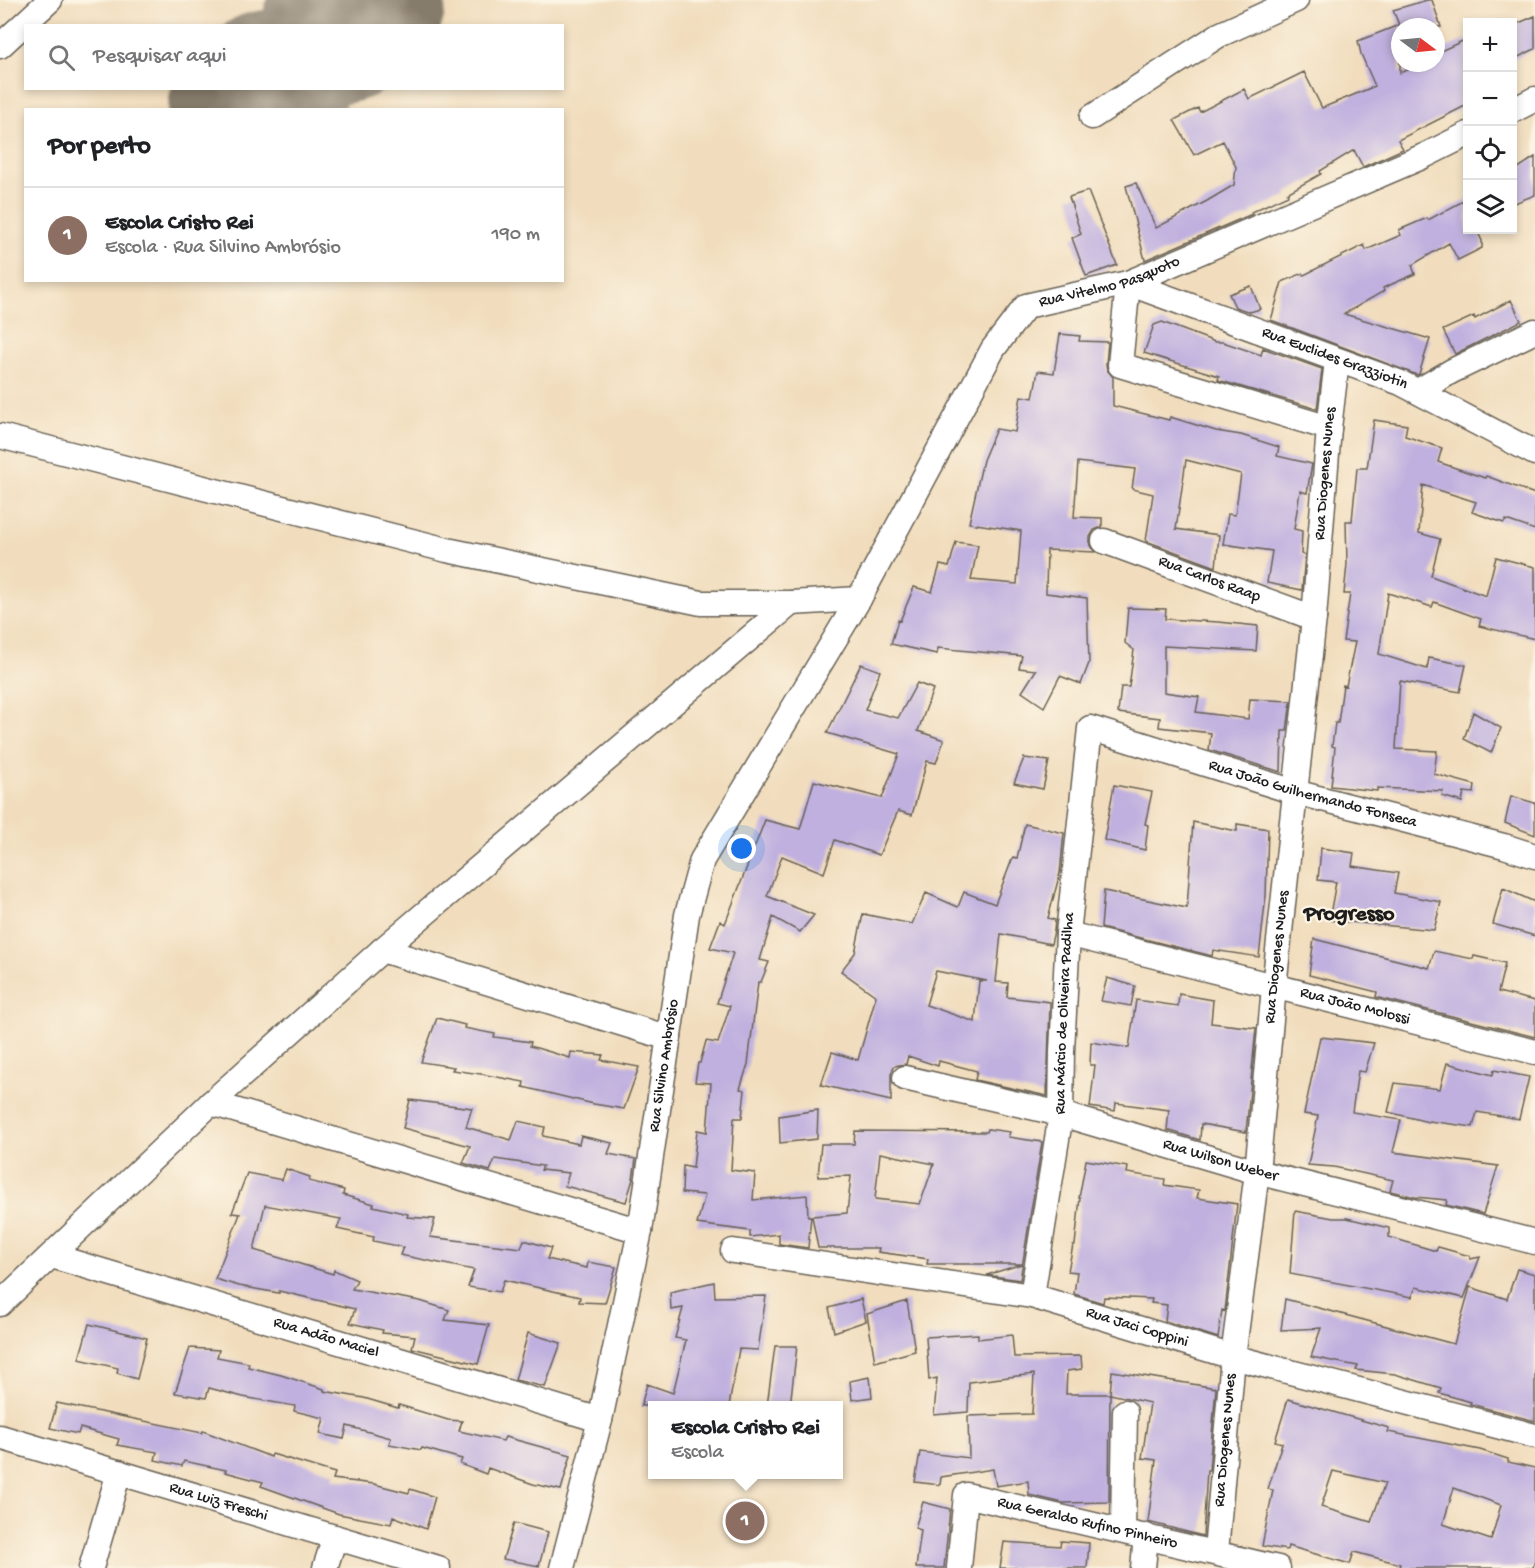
<!DOCTYPE html>
<html lang="pt">
<head>
<meta charset="utf-8">
<style>
  :root { --surface:#fff; --page:#f2f2f2; --text:#202124; --muted:#757577; --line:#e0e0e0; --accent:#ea580c }
  body { margin:0; font-family:"Gochi Hand",sans-serif; background:var(--page); color:var(--text) }
  .controls { position:absolute; right:18px; top:18px; display:grid; overflow:hidden; border-radius:0px; box-shadow:0 3px 9px #0003 }
  .controls button { width:54px; height:54px; display:grid; place-items:center; padding:0; border:0; border-bottom:2px solid var(--line); background:var(--surface); color:var(--text); font:30px sans-serif }
  .compass { position:absolute; left:1391px; top:18px; width:54px; height:54px; border-radius:50%; background:var(--surface); box-shadow:0 3px 9px #0003; rotate:106deg }
  .you { position:absolute; left:742px; top:849px; width:21px; height:21px; margin:-15px; border:4px solid #fff; border-radius:50%; background:#1a73e8; box-shadow:0 0 0 9px #1a73e833 }
  .badge { display:grid; place-items:center; width:39px; height:39px; border-radius:50%; background:var(--accent); color:#fff; font-size:20px; font-weight:700 }
  .pin { position:absolute; translate:-50% -50%; border:3px solid #fff; box-shadow:0 2px 6px #0006 }
  .popup { position:absolute; left:648px; top:1401px; width:195px; height:78px; box-sizing:border-box; display:grid; place-content:center; border-radius:0px; background:var(--surface); filter:drop-shadow(0 2px 4px #0005); font-size:20px; white-space:nowrap; color:var(--muted) }
  .popup b { font-size:22px; color:var(--text) }
  .popup::after { content:''; position:absolute; left:50%; top:100%; margin-left:-12px; border:12px solid transparent; border-top-color:var(--surface) }
  .list { margin:0; padding:0; list-style:none }
  h2 { display:flex; justify-content:space-between; align-items:center; height:78px; margin:0; padding:0 24px; font-size:26px }
  h2 small { font-size:20px; font-weight:400; color:var(--muted) }
  .list li { display:grid; grid-template-columns:39px 1fr auto; gap:18px; align-items:center; box-sizing:border-box; height:96px; padding:0 24px; border-top:2px solid var(--line) }
  .list b { display:block; font-size:22px; white-space:nowrap }
  .list p { margin:0; font-size:20px; white-space:nowrap; color:var(--muted) }
  .list em { font-size:20px; font-style:normal; color:var(--muted) }
  .icon { flex:none; width:33px; height:33px; fill:none; stroke:currentColor; stroke-width:2; stroke-linecap:round; stroke-linejoin:round }
  .map { position:relative; flex:none; width:1535px; height:1568px; overflow:hidden }
  .search { position:absolute; background:var(--surface); box-shadow:0 3px 9px #0003; left:24px; top:24px; width:540px; height:66px; display:flex; align-items:center; gap:15px; box-sizing:border-box; padding:0 21px; border-radius:0px; color:var(--muted); font-size:22px }
  .panel { position:absolute; background:var(--surface); box-shadow:0 3px 9px #0003; left:24px; top:108px; width:540px; height:174px; border-radius:0px }
  .map>svg:first-child { display:block }
  .lines { fill:none; stroke-linecap:round; stroke-linejoin:round }
  .runway { stroke:#867c6c; stroke-width:156 }
  .building { fill:#c0b0df; fill-rule:evenodd }
  .minor-casing { stroke:#676054; stroke-width:27 }
  .minor { stroke:#fff; stroke-width:24 }
  .labels { text-anchor:middle; dominant-baseline:central; stroke-width:4.5; stroke-linejoin:round; paint-order:stroke }
  .street-label { font-size:16px; fill:#1c1c1c; stroke:#fcf5e5 }
  .district-label { font-size:22px; font-weight:bold; fill:#1c1c1c; stroke:#fcf5e5 }
</style>
</head>
<body>
<div class="map">
<svg width="1535" height="1568" viewBox="0 0 1535 1568">
  <rect width="100%" height="100%" fill="#fcf5e5"/>
  <filter id="ink" filterUnits="userSpaceOnUse"><feTurbulence type="fractalNoise" baseFrequency=".0167" numOctaves="2"/><feDisplacementMap in="SourceGraphic" scale="12" xChannelSelector="R" yChannelSelector="G"/><feConvolveMatrix kernelMatrix="1 2 1 2 8 2 1 2 1" color-interpolation-filters="sRGB"/></filter>
  <filter id="wash" filterUnits="userSpaceOnUse"><feTurbulence type="fractalNoise" baseFrequency=".008" numOctaves="4" result="noise"/><feDisplacementMap in="SourceGraphic" scale="24" xChannelSelector="R" yChannelSelector="G"/><feGaussianBlur stdDeviation="1.35" result="paint"/><feColorMatrix in="noise" values="0 0 0 0 0 0 0 0 0 0 0 0 0 0 0 0 0 1.4 0 .05"/><feComposite in="paint" operator="in"/></filter>
  <g filter="url(#wash)">
    <rect width="100%" height="100%" fill="#f1ddbd"/>
    <g class="lines">
      <path class="runway" d="M340 26 368 0
        M246 110 269 88"/>
    </g>
    <g id="blocks">
      <path class="building" d="M1427 0H1432L1441 27H1400V73L1425 63H1436V53L1467 39V105L1398 140 1403 149 1363 167 1354 150 1320 171 1321 174 1287 193 1288 195 1251 212 1252 214 1145 260 1126 186 1136 183 1156 228 1207 201 1234 185 1236 167 1223 141 1194 155 1174 120 1198 108 1200 112 1244 89 1249 99 1304 72 1322 108 1375 86 1361 54 1358 41 1399 25 1393 10Z
        M1535 16V49L1512 60V26Z
        M1535 157V195L1512 204V172Z
        M1088 191 1117 265 1086 276 1072 238 1081 234 1069 197Z
        M1467 199V230H1477L1482 241V248L1458 260 1449 243 1412 265 1415 274 1383 288 1384 291 1344 314 1430 339 1419 374 1417 375 1271 320 1282 282 1303 273 1304 275 1364 245 1366 250 1401 235 1399 230 1427 218 1428 220Z
        M1251 286 1260 309 1250 312 1235 307 1229 294Z
        M1511 300 1521 321 1455 354 1443 330 1474 316 1475 319Z
        M1162 322 1215 342H1223L1261 355 1263 348 1322 369 1317 409 1218 380 1219 376 1144 353 1154 325Z
        M1060 334 1080 336 1079 341 1108 342 1106 364 1107 370 1113 377V406L1169 420 1170 417 1216 431 1241 435 1279 447 1277 456 1312 464 1307 493 1300 491 1294 529 1302 531 1301 554 1305 555 1302 590 1267 583 1272 551 1223 544 1228 514 1235 515 1241 474 1186 460 1176 529 1219 535 1216 567 1146 541 1153 494 1132 489 1135 469 1078 462 1074 517 1102 518V527L1094 530 1090 537V544L1095 552 1047 550 1046 593 1087 598 1089 663 1081 684 1060 676 1044 707 1022 692 1036 670 1019 668 1022 656 938 648 937 654 891 644 898 620 900 621 914 587 932 592 940 565 949 567 956 542 978 545 971 580 1017 584 1021 531 969 523 983 460 996 429 1015 432 1021 396 1033 398 1038 371 1054 373Z
        M1374 420 1407 425 1405 436 1442 448 1438 462 1485 478 1486 476 1535 494V530L1506 520 1504 523 1472 512 1476 502 1423 485 1419 533 1440 539 1431 576 1486 596 1496 557 1535 567V639L1479 626 1481 619 1434 602 1432 607 1388 593 1379 654 1427 669 1429 658 1466 665 1460 692 1400 681 1396 749 1437 751 1434 774 1475 785 1474 793 1464 792 1462 802 1442 796 1443 791 1377 788V791L1331 786 1335 747 1332 746 1335 723H1338L1343 685 1346 686 1355 642 1343 641 1350 594H1344L1347 564 1346 521H1352L1357 468H1367Z
        M1128 608 1166 609 1165 619 1218 622 1258 626 1256 651 1164 646V692L1199 697 1196 712 1248 719 1250 699 1291 701 1287 731H1282L1281 772 1209 750 1211 733 1159 727 1160 718 1118 713 1121 687H1129L1134 650 1125 643Z
        M861 664 880 671 865 710 898 718 917 683 933 689 918 731 944 740 936 763 927 761 912 815 898 811 879 855 835 840 824 873 782 856 767 896 814 915 800 932 773 917 760 960 769 962 761 982H758L748 1064 740 1089 745 1090 742 1118H734L731 1170 755 1173 753 1200 807 1195 808 1216H811L808 1248 779 1244V1234L750 1237V1231L697 1224 705 1195 682 1193 683 1166 693 1168 697 1130 707 1132 711 1083 695 1082 698 1063H700L706 1041 718 1043 730 1006 717 1003 733 953 710 948 720 921 725 924 765 820 800 829 814 781 882 798 899 754 827 733Z
        M1473 712 1501 728 1491 753 1464 739Z
        M1024 758 1049 761 1043 789 1014 783Z
        M1114 785 1152 792 1145 824 1148 825 1145 850 1104 840Z
        M1511 796 1535 803V835L1505 823Z
        M1193 822 1237 831V824L1268 829 1266 895 1259 957 1213 950 1212 956 1101 928 1104 891 1187 908Z
        M1025 824 1064 833 1060 873 1048 918 1055 920 1054 931 1051 944 1001 934 996 982 1008 983 1007 997 1050 1002 1047 1096 975 1080 977 1071 939 1061 938 1066 908 1056 906 1064 894 1066 891 1074V1101L821 1085 832 1052 858 1060 876 996 841 971 855 953 863 914 912 924 926 893 958 907 964 892 995 904 1013 857 1017 858ZM936 971 987 981H979L975 1022 926 1005Z
        M1321 848 1354 853 1352 866 1398 873 1394 893 1441 902 1434 930 1329 920 1336 882 1318 880Z
        M1503 888 1535 902V936L1493 924Z
        M1314 939 1429 968 1434 951 1473 959 1474 956 1505 963 1498 992 1535 1001V1037L1376 997 1377 992 1309 975Z
        M1107 978 1135 986 1131 1006 1101 1001Z
        M1179 994 1213 1000 1211 1023 1256 1028 1246 1132 1201 1124 1200 1140 1167 1130 1169 1110 1116 1103 1115 1111 1090 1107 1095 1065H1090L1091 1042 1129 1048 1136 1000 1178 1006Z
        M437 1018 465 1025 464 1028 495 1034 494 1037 531 1042 530 1046 570 1058 571 1052 603 1055 601 1060 639 1067 624 1109 594 1104 523 1087 524 1082 481 1074 452 1070 454 1067 421 1062Z
        M1320 1037 1374 1043 1365 1072 1358 1071 1352 1112 1401 1120 1393 1152 1498 1166 1483 1214 1446 1205 1447 1200 1415 1197 1390 1191 1393 1180 1334 1167 1308 1165 1318 1116 1304 1114Z
        M1447 1063 1493 1075 1494 1070 1529 1077 1519 1119 1477 1112 1473 1127 1429 1121 1428 1122 1388 1112 1395 1083 1440 1089Z
        M410 1100 472 1108 466 1127 511 1140 518 1121 545 1127 543 1136 579 1144 581 1136 612 1143 608 1154 636 1159 633 1179 626 1202 565 1186 569 1173 541 1170 543 1166 495 1159 490 1171 463 1163 470 1146 403 1128Z
        M818 1110 817 1139 780 1143 779 1116Z
        M988 1129 1010 1132 1008 1137 1042 1142 1020 1280 987 1275 1022 1264H927L928 1259 878 1252 879 1248H818L812 1216 847 1213 851 1176 818 1177 821 1144H854L855 1131 987 1132ZM880 1153 934 1164 920 1204 875 1199Z
        M1086 1160 1128 1167 1127 1173 1165 1179 1164 1185 1199 1190 1197 1198 1237 1204 1225 1311 1222 1310 1218 1338 1165 1321 1167 1305 1151 1303 1152 1299 1104 1297 1103 1303 1074 1294 1077 1272 1068 1271 1073 1245H1075L1080 1198H1079Z
        M286 1169 310 1177 309 1181 344 1190 343 1195 374 1204 373 1206 408 1214 407 1217 435 1219 430 1237 521 1248 524 1240 551 1248 547 1259 587 1268 588 1262 616 1267 605 1303 579 1302 580 1297 504 1280 500 1292 468 1287 474 1270 400 1255 403 1247 373 1241 374 1237 337 1229 341 1219 265 1205 254 1250 333 1274 334 1270 357 1280 352 1289 420 1301 449 1310 445 1320 489 1325 478 1364 412 1348 415 1336 382 1333 383 1330 350 1323 355 1309 279 1291V1293L239 1286 215 1279 240 1214 232 1213 247 1173 282 1180Z
        M1295 1211 1333 1218H1347L1389 1228V1237L1436 1251 1438 1247 1470 1256V1259L1480 1257 1464 1298 1416 1287 1412 1297 1290 1274Z
        M1517 1269 1535 1274V1421L1470 1404 1471 1402 1439 1393 1441 1388 1395 1374 1356 1370 1358 1366 1311 1357 1321 1328 1281 1330 1285 1299 1454 1344 1470 1287 1507 1299Z
        M714 1282 715 1297 766 1296 758 1350 739 1349 729 1406H641L647 1384 673 1393 686 1340 675 1338 683 1308 671 1310 670 1292Z
        M861 1299 866 1321 834 1332 829 1308Z
        M907 1301 915 1351 875 1362 867 1314Z
        M89 1324 147 1338 137 1379 117 1373 118 1368 79 1359Z
        M528 1333 561 1343 545 1387 515 1380Z
        M978 1334V1339L1012 1335 1014 1357 1081 1356 1082 1369 1067 1371 1066 1394H1110L1109 1502 1063 1503 1029 1495 1028 1481 996 1486 993 1469 941 1477 940 1485 915 1482 920 1452 969 1458 968 1416 1032 1414 1034 1374 969 1382 968 1412 934 1415 937 1378 929 1380 926 1337Z
        M775 1346H797L790 1406H767Z
        M190 1348 219 1350 217 1357 249 1363 248 1367 281 1375 324 1389V1391L364 1398 398 1408 399 1405 448 1420 462 1421 459 1431 503 1441 505 1437 571 1455 561 1490 533 1484 488 1468 486 1474 460 1464 462 1459 422 1448 421 1450 389 1444 391 1438 347 1426 344 1439 320 1434 324 1418 294 1411 295 1406 243 1397 209 1388 206 1398 175 1393Z
        M1112 1371 1216 1388 1209 1470H1207L1203 1536 1148 1522 1156 1460 1142 1458 1150 1403 1110 1394Z
        M870 1377 872 1397 852 1400 850 1381Z
        M1288 1399 1389 1428 1388 1432 1480 1450 1508 1459V1462L1535 1468V1560L1533 1568H1399L1400 1564 1354 1552 1350 1564 1288 1546 1287 1550 1262 1546 1273 1490 1268 1489 1282 1443 1275 1441ZM1333 1471 1385 1483 1371 1522 1321 1507ZM1454 1488 1501 1505 1491 1540 1443 1524Z
        M57 1403 202 1433 203 1431 271 1457 272 1454 335 1473 333 1479 374 1484 409 1493 410 1489 435 1497 426 1529 393 1516 391 1524 339 1514 261 1486 263 1482 225 1472 226 1470 184 1461 182 1466 155 1460 157 1452 117 1445 119 1439 80 1428 78 1434 50 1428Z
        M923 1502 950 1509 944 1568H916L921 1530 915 1528Z
        M514 1523 548 1532 539 1566 503 1559Z
        M1061 1541 1089 1543 1087 1568H1000L1004 1542 1060 1546Z"/>
    </g>
  </g>
  <g filter="url(#ink)">
    <use href="#blocks" fill-opacity="0" stroke="#676054" stroke-width="1.5"/>
    <g class="lines">
      <defs>
        <g id="minor">
          <path d="M0 46 50 0"/>
          <path d="M1512 111 1535 99"/>
          <path d="M1092 117 1219 35 1296 0"/>
          <path id="s1" d="M1128 283 1401 383 1535 453"/>
          <path d="M1128 283 1120 365 1329 428"/>
          <path d="M1418 391 1452 371 1535 331"/>
          <path d="M0 436 447 550 701 603H791L859 599"/>
          <path id="s2" d="M1104 541 1314 618"/>
          <path id="s3" d="M1068 934 1535 1052"/>
          <path d="M382 950 669 1038"/>
          <path id="s4" d="M905 1078 1061 1114 1257 1172 1535 1242"/>
          <path d="M211 1103 640 1231"/>
          <path id="s5" d="M733 1251 1032 1296 1233 1357 1535 1436"/>
          <path id="s6" d="M52 1256 600 1420"/>
          <path id="s7" d="M1032 1296 1061 1114 1062 1051 1068 934 1090 728 1295 792 1504 846 1535 856"/>
          <path d="M0 1304 211 1103 382 950 791 603"/>
          <path id="s8" d="M0 1437 438 1568"/>
          <path d="M1123 1531 1125 1412"/>
          <path id="s9" d="M1216 1552 1233 1357 1257 1172 1274 987 1314 618 1329 428 1337 361"/>
          <path d="M91 1568 119 1472"/>
          <path d="M325 1568 335 1537"/>
          <path id="s10" d="M562 1568 600 1420 640 1231 687 915 702 860 859 599 993 349 1026 306 1128 283 1424 156 1468 134"/>
          <path id="s11" d="M959 1568 966 1495 1278 1568"/>
          <path d="M1143 1568 1146 1536"/>
        </g>
      </defs>
      <use href="#minor" class="minor-casing"/>
      <use href="#minor" class="minor"/>
    </g>
  </g>
  <g class="labels">
    <g class="street-label">
      <text stroke="none"><textPath href="#s10" startOffset="1452">Rua Vitelmo Pasquoto</textPath></text>
      <text stroke="none"><textPath href="#s1" startOffset="220">Rua Euclides Grazziotin</textPath></text>
      <text stroke="none"><textPath href="#s9" startOffset="1084">Rua Diogenes Nunes</textPath></text>
      <text stroke="none"><textPath href="#s2" startOffset="112">Rua Carlos Raap</textPath></text>
      <text stroke="none"><textPath href="#s7" startOffset="804">Rua João Guilhermando Fonseca</textPath></text>
      <text stroke="none"><textPath href="#s9" startOffset="598">Rua Diogenes Nunes</textPath></text>
      <text stroke="none"><textPath href="#s3" startOffset="296">Rua João Molossi</textPath></text>
      <text stroke="none"><textPath href="#s7" startOffset="285">Rua Márcio de Oliveira Padilha</textPath></text>
      <text stroke="none"><textPath href="#s10" startOffset="513">Rua Silvino Ambrósio</textPath></text>
      <text stroke="none"><textPath href="#s4" startOffset="326">Rua Wilson Weber</textPath></text>
      <text stroke="none"><textPath href="#s5" startOffset="412">Rua Jaci Coppini</textPath></text>
      <text stroke="none"><textPath href="#s6" startOffset="286">Rua Adão Maciel</textPath></text>
      <text stroke="none"><textPath href="#s9" startOffset="112">Rua Diogenes Nunes</textPath></text>
      <text stroke="none"><textPath href="#s8" startOffset="228">Rua Luiz Freschi</textPath></text>
      <text stroke="none"><textPath href="#s11" startOffset="198">Rua Geraldo Rufino Pinheiro</textPath></text>
    </g>
    <g class="district-label">
      <text x="1349" y="915">Progresso</text>
    </g>
  </g>
</svg>
<div class="controls">
<button>+</button>
<button>−</button>
<button><svg class="icon" aria-label="locate" viewBox="0 0 24 24"><circle cx="12" cy="12" r="6"/><path d="M12 2v4M12 18v4M2 12h4M18 12h4"/></svg></button>
<button><svg class="icon" aria-label="layers" viewBox="0 0 24 24"><path d="M12 4l9 5-9 5-9-5zM3 14l9 5 9-5"/></svg></button>
</div>
<svg class="compass" viewBox="-18 -18 36 36"><path d="M0-13l5 13h-10z" fill="#e53935"/><path d="M0 13l5-13h-10z" fill="#757577"/></svg>
<div class="you"></div>
<div class="pin badge" style="left:745px;top:1521px;background:#8d6e63">1</div>
<div class="popup"><b>Escola Cristo Rei</b>Escola</div>
<div class="search"><svg class="icon" aria-label="search" viewBox="0 0 24 24"><circle cx="10" cy="10" r="6"/><path d="M15 15l6 6"/></svg>Pesquisar aqui</div>
<section class="panel">
<h2>Por perto<small></small></h2>
<ul class="list">
<li><span class="badge" style="background:#8d6e63">1</span><div><b>Escola Cristo Rei</b><p>Escola · Rua Silvino Ambrósio</p></div><em>190 m</em></li>
</ul>
</section>
</div>
</body>
</html>
